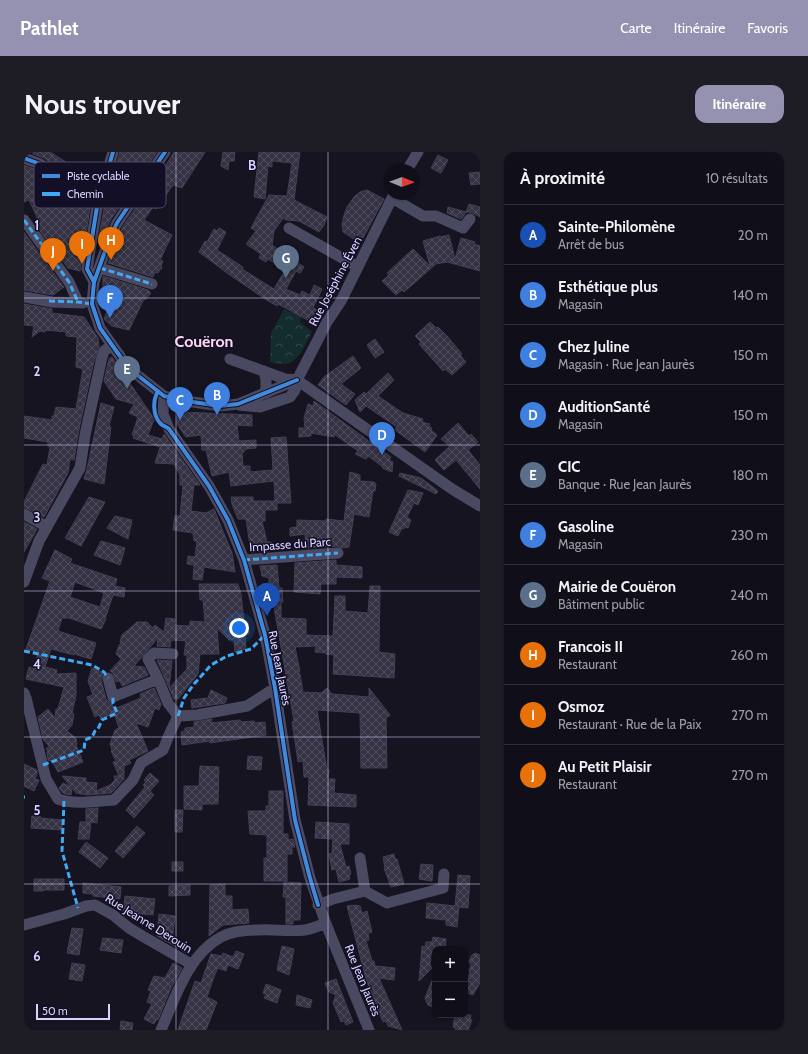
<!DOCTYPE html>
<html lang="fr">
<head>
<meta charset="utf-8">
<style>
  :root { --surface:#100f19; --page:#1e1d26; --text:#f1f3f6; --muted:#9c9ca2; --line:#302f38; --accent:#9591b1 }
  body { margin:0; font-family:Cabin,sans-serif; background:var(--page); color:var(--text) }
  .controls { position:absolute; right:12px; bottom:12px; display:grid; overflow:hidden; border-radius:8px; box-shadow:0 1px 3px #0004 }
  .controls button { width:36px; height:36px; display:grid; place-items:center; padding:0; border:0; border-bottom:1px solid var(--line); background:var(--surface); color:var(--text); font:20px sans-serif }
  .compass { position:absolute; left:360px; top:12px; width:36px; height:36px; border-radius:50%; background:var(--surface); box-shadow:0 1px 3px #0004; rotate:91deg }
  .scale { position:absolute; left:12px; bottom:10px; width:74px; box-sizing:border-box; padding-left:4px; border:2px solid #d9d4ff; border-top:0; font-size:11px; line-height:14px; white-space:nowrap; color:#d9d4ff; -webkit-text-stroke:3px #130f26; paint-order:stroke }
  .you { position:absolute; left:215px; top:476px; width:14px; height:14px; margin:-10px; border:3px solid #fff; border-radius:50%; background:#1a73e8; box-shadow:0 0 0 6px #1a73e833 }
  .badge { display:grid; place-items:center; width:26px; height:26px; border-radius:50%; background:var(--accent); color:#fff; font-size:13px; font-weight:700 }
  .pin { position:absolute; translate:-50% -33px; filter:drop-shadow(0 1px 2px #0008) }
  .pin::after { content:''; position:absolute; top:21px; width:14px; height:12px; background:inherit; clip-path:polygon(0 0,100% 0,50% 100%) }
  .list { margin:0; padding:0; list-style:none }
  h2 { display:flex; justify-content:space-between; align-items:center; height:52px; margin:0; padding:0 16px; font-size:17px }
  h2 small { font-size:13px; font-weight:400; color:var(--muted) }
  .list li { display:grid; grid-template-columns:26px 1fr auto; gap:12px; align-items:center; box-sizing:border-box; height:60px; padding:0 16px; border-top:1px solid var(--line) }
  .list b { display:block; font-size:15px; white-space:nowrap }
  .list p { margin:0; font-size:13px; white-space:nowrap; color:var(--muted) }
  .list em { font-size:13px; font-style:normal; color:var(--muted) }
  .map { position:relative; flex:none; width:456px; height:878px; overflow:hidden; border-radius:12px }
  header { display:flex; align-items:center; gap:24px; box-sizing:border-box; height:56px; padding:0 20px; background:var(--accent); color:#fff }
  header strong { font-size:19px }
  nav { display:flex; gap:22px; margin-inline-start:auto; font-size:14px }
  .intro { display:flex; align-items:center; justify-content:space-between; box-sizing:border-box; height:96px; padding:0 24px }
  h1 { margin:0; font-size:28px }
  .button { padding:10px 18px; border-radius:12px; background:var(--accent); color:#fff; font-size:14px; font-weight:700 }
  main { display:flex; gap:24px; padding:0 24px }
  aside { flex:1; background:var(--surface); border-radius:12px; box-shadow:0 1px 3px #0004 }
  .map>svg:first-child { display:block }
  .park { fill:url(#park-crowns) }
  .building { fill:url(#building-cross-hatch); stroke:#433f54; fill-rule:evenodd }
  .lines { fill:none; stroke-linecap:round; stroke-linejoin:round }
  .minor { stroke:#4a4962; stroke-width:11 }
  .quiet { stroke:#3fa9f5; stroke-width:3; stroke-dasharray:6 3; stroke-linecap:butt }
  .cycleway-casing { stroke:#130f26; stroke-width:6 }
  .cycleway { stroke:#408adc; stroke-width:4 }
  .grid { fill:none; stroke:#d9d4ff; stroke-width:1; stroke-opacity:0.55 }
  .labels { text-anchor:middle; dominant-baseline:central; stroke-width:3; stroke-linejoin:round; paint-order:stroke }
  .street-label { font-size:12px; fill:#d9d4ff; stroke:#130f26 }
  .district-label { font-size:16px; font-weight:bold; fill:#ffd6f0; stroke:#130f26 }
  .key { fill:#130f26; stroke:#4e4a67; stroke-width:1 }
  .key-label { font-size:11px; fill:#d9d4ff }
  .grid-label { font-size:13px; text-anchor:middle; font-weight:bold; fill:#d9d4ff; stroke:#130f26; stroke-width:3; stroke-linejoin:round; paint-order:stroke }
</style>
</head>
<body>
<header>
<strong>Pathlet</strong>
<nav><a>Carte</a><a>Itinéraire</a><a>Favoris</a></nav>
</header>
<div class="intro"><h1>Nous trouver</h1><a class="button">Itinéraire</a></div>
<main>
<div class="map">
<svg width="456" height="878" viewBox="0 0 456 878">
  <defs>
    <pattern id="park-crowns" width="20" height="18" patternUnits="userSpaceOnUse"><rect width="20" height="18" fill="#132c2d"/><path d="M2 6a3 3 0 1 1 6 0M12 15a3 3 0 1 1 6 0" fill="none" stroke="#354a4c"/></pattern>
    <pattern id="building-cross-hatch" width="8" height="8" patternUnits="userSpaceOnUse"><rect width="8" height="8" fill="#343243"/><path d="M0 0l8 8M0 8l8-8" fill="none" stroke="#514f5f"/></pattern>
  </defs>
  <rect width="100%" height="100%" fill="#161421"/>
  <path class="park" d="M260 157 277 165 276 170 288 180C282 190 276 209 262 212 257 212 251 211 246 210L247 181Z"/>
  <path class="building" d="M9 0H26L58 20 59 27 71 34 72 32 70 41 20 6 9 2Z
    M96 0H133L87 67 76 91H74L80 57Z
    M150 0H181L158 36 149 33 132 57 129 55 120 68 148 83 136 108 139 109 137 114 138 117H136L134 121 131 120 129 125 84 111 99 74 120 44 124 46 137 28 134 26Z
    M199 0H211L210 9H205L204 18 197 14Z
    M235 0H276L270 48 303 65 300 73 295 80 275 69 262 68 259 66 250 79 248 93 280 115 276 121 272 119 262 137 276 143 278 139 286 143 290 133 298 137 289 156 299 161 293 173 254 152 253 154 241 147 203 121 175 100 181 89 183 90 190 77 193 79 195 76 202 80 193 98 219 115 218 117 250 137 261 118 244 107 242 110 235 106 237 102 222 92 232 79 227 76 245 43 263 44 268 11 248 9V15L244 14 241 47 230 45Z
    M414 3 424 8 417 21 407 16Z
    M0 13 13 18 66 56 56 119 44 116 16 79 13 65 5 48 0 50Z
    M456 20V32L447 33 445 21Z
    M343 38 360 47 339 86 332 83 330 87 319 80 318 72 320 63 323 55 330 45 336 40Z
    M445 52 456 55V65L447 60H442Z
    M424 55 442 60 441 62 437 67 423 61Z
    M0 80 39 134 40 135 29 143 0 138Z
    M425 83 431 107 437 86 451 90 450 92 456 94V119L423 110 412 112 380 140 378 138 372 143 358 129 365 123 363 121 389 97 406 114 399 89 416 84V85Z
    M79 124 124 138 127 141 121 148 120 147 105 178 88 174 80 167 84 156 81 155 79 148Z
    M0 152 28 157V161L60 165 74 186 75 194 69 213 54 282 50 308 46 307 44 321 20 365 0 355V350L19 312 23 313 26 295 24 294V290L0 286V264L28 268V264H30L32 255 52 257 59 217 52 215 53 185 42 184V180L21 178V180L16 179 8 185 10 174 0 173Z
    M406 170 412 176 414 175 423 184 438 202 436 203 442 210 428 223 421 217 419 219 395 192 397 190 391 184Z
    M351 187 360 200 351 206 343 193Z
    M329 204 337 216 317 232 331 242 322 253 294 233 300 225Z
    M88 205 131 268 129 270 124 283 138 287 140 282 176 333H170L167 359 182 361 190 357 208 401 211 420 180 415 178 428 169 427 170 413 163 412 164 404 171 405 173 389H170L169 381 149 378 151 364H156L159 333H156V323L150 312 131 311 136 295 109 286 110 283H108L114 265 105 261 110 252 92 247 80 229 85 207Z
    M364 221 370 228 354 244 379 261 399 267 398 270 406 272 405 275 408 276 407 278 413 283 401 300 371 278 373 275 342 254 336 260 331 248 340 240 342 242Z
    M290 249 367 305 365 308 369 310 368 320 358 316 359 315 344 304 342 307 331 302 334 299 310 282V285L287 281V284L275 285V276H281L280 266 284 252 289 254Z
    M77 251 90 255 85 274 87 275 80 332 60 327 63 317Z
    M159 260 228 263V274L213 273 215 289 232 288V296L222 297 218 302 219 314H226V320L249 318 247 286 262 285 267 351H253V358H241V369H238L243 390H247L248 397H254V398L227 400 222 367H214L208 352 207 345H229V349H251L250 329 207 334 205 320 188 324 182 298H178L177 283 162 285 153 272V264L155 261Z
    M434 271 445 284 447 282 454 290 444 298 456 313V337L432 308 420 318 411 308 426 294 417 287Z
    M326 320 336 323V329L350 330 352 332 351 339H349L345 365 330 362 325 395 318 396 313 394 282 396 281 382 266 384V376L273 375V368L302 369V367L320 369Z
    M376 321 397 326 414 339 412 342 375 324Z
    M384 338 399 341 394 353 390 351 383 365 387 368 384 376 381 375 380 377 378 376 374 384 365 380Z
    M65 345 81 350 57 394 41 386Z
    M91 364 108 368 104 387 83 376Z
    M0 370 13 377 0 400Z
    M77 389 101 396 96 413 70 403Z
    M31 398 48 407 46 411 93 427 91 434 101 436 100 445 89 443 81 467H82L77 477 45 466H38L34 479 72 491 67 507 53 503 52 499V502H50V503L27 497 21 515 33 518 32 522 52 521V544L48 561 50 562 48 573 43 579 52 586 53 592 52 593 59 610 34 620 28 609H26L24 608 23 600 24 599 22 597 25 594 19 587 14 565 24 557 31 566 32 557H34L40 535 2 527 5 515 11 517 14 500 2 497 26 429 18 426ZM51 430 80 441 76 455 46 445Z
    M312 408V413L338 415V426L312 425V432H297L296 442 270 440 271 411Z
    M253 413 255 436H258L259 450H257V466L282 467V483L309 484 311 444H321V459L344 461 346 434H356L355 500 371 502 370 526 309 522 310 503 302 502V501L291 500 292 494 271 495 276 520H272L276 522 279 540 297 541 303 536 308 542 345 545V536L366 563 362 566 363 616H337L336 561 293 558 303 618H305L304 627H311L310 641 332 643V655L284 653 285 625H280L279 609 274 610 268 570 270 569 250 455H243L240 446 238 432 245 431V426L238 424 236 414Z
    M175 432H214L217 442 220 470H224L225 482 221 483 222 497 211 500 210 488H205L193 476 195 502H176L174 522 154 547H150L145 536 163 517V503H160L162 489 147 488 146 495 133 494 134 486 110 514 120 515 124 523 98 534 96 529 92 530 89 521 86 519 97 507 92 502 95 493 97 491 96 490 98 483 113 470H123L129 476 131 473 140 480 142 466 151 467 150 473 166 474V469L181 470 179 448H176Z
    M133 508 148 509 145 536 140 524Z
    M68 516 79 521 77 528 82 547 85 550 88 552 90 557 117 546 116 542 130 536 137 552 135 558 131 556 124 575 112 571 124 599 105 608 107 611 100 614V627L87 641 63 643 52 641 48 636 47 643 42 642 39 641 35 636 39 631 47 635 38 624 62 626V630L73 631 72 639 86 633 91 628 90 624H95L89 610 92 609 87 599 88 598 86 592 91 578 95 576 90 561 77 567 75 563 71 565 63 545 69 543 64 529Z
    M187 538 203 546 201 551 168 556 167 548 184 546Z
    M188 567 187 571 216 568 217 570 230 569 231 571 241 570 242 583 186 591V589L158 593 157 580 161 579V576L170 575V570Z
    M224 604 238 605 237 618 223 617Z
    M0 612 13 618V622L11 627 15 628 10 639 0 634Z
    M176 614 195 615 194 652H178V658L160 657V634H175Z
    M126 621 135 629 126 639 130 643 110 666 102 658 121 635 119 633 122 630 120 628Z
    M245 639H259V682H264V688L269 687 271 695H268V702H263V729H240V706H243V683L226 682 224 659H242V654H245Z
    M74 656 73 671 67 670 65 687H54L56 670H62V657Z
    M151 658H159L158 680H151Z
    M8 664 17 665V666L38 668V678L7 676Z
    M292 670 325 672V692H316L322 715 325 714 327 722 325 723 326 727 315 730 312 717 308 718 305 702 308 701 309 687 291 686Z
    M113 674 121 681 99 706 91 699Z
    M62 690 84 706 76 716 55 700Z
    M370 702 371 707H373L380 732 367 735 360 716H361L359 705Z
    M148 710H159V719H148Z
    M397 712 409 713 408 729 395 727Z
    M434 723 446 724 444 756 435 755 433 775 422 773V768L402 766 403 751 431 754Z
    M10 727H40V738H19V739H10Z
    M260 730 277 731 276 768H269V772H262V745H259Z
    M59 731 97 735 96 747 69 744V742L59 741Z
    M201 732V744H208V758L224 757 225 771 199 773 185 784 186 733Z
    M166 733V743L145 744V734Z
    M101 744 131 747 129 763 108 761V762L99 761Z
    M331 753 336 754 338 761 343 759 348 780 344 781 345 788 342 789 348 809H350L351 814 371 816 370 828 355 826 378 878 364 874 362 869 359 870 342 827 323 754Z
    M135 762 151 764 148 789 165 795 163 801 133 784Z
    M48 776 59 777 55 803 43 801Z
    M409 785 422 787 421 797H411V802H407L406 813 408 816 395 829 398 794 401 795 402 790H408Z
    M79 786 99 788 97 801 76 798Z
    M258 794 270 797 265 823 253 818Z
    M212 799 220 802 214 817 204 813 202 819 194 816 191 822 183 845 193 850 182 878H154L171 829 177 831 187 802 198 804 199 801 209 805Z
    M451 801 456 803V831L449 843 441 840V834L446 820 445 819 447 814 445 809 448 803Z
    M48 811 61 813 58 829 45 827Z
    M149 811 158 816 147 836 134 868 133 867 130 872 120 867 128 852 123 850 127 839 124 838 130 824 141 826Z
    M411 821V856L404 853 401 846Z
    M312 827 329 870 322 873 320 869 317 870 309 851 312 843 305 840 301 831Z
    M242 832 257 838 253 851 240 846 242 842 239 841Z
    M273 843 288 848 286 856 272 853Z
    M431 863H447L446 867 448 868 444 878H431L432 876 429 875Z
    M97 869 109 871 108 878H96Z"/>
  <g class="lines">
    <path class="minor" d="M141 0 93 71 85 88 70 130 68 152 76 176 98 207 112 222 140 244 162 249 196 254 214 252 273 228
      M0 6 16 12 70 50 73 55
      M383 18 394 0
      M368 46 399 64H412L439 76 446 67
      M0 68 45 130 54 150
      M265 76 334 115
      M76 116 128 132
      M70 130 63 117 73 55 89 0
      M0 145 28 150 59 151
      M206 207 261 227 273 228 428 337 456 354
      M240 219 242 228V241
      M140 244 139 262 145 277 185 334 204 368 220 408 241 483 251 536 271 668 286 726 302 772 345 878
      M215 253 236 255 266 245 271 238 273 228 303 170 317 149 370 42
      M0 362 23 375
      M220 408 314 401
      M0 430 15 389 56 316 61 283 78 205 80 199 88 193
      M84 526 89 545 134 527 144 551 154 564
      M134 527 124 507 130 501 149 502
      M0 541 2 546 22 627 34 647C51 653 72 649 90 648L109 628 117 611 139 598 145 583 154 564 173 563 223 554 251 536
      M336 706 341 739
      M294 753 309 747 341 739 363 751 419 736 420 722
      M0 773 40 762 62 754 71 753 89 763 105 776 120 785 167 812
      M137 878C151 846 164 803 197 785 208 779 223 778 235 778 250 777 266 780 281 778 288 777 295 773 302 772"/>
    <path class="quiet" d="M0 68 45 130 54 150
      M76 116 128 132
      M25 149 54 150 68 152
      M220 408 314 401
      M0 499 68 513 80 520 84 526
      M154 564 160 546 170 532 187 513 203 504 227 497 241 483
      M19 613 60 598 61 588 68 585 71 579 74 577 78 568 93 561 89 551V545
      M0 645H1
      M40 649 38 699 54 756"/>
    <defs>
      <path id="cycleway" d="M141 0 93 71 85 88 70 130 68 152 76 176 98 207 112 222 140 244 162 249 196 254 214 252 273 228
        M0 6 16 12 70 50 73 55
        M70 130 63 117 73 55 89 0
        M134 239C129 248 128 263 137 272 139 274 143 275 145 277L185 334 204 368 220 408 241 483 251 536 271 668 286 726 294 753"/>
    </defs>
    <use href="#cycleway" class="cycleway-casing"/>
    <use href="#cycleway" class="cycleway"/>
  </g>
  <path class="grid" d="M152 0V878M304 0V878M0 146H456M0 293H456M0 439H456M0 585H456M0 732H456"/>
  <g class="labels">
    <g class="street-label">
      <text transform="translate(311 129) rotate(-62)">Rue Joséphine Éven</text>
      <text transform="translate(266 392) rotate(-4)">Impasse du Parc</text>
      <text transform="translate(256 516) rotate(79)">Rue Jean Jaurès</text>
      <text transform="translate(125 771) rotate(32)">Rue Jeanne Derouin</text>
      <text transform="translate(339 828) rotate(68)">Rue Jean Jaurès</text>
    </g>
    <g class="district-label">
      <text x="180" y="189">Couëron</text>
    </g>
  </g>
  <rect x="10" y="10" width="132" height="46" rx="6" class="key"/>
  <rect x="18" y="22" width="18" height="4" fill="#408adc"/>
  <rect x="18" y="40" width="18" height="4" fill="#3fa9f5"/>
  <g class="key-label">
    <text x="43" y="28">Piste cyclable</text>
    <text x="43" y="46">Chemin</text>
  </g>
  <g class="grid-label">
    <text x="228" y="18">B</text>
    <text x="13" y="78">1</text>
    <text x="13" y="224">2</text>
    <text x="13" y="370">3</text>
    <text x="13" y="517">4</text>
    <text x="13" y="663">5</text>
    <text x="13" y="809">6</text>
  </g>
</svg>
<div class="controls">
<button>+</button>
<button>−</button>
</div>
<svg class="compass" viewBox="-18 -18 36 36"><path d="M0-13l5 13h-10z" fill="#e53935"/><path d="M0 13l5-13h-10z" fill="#9c9ca2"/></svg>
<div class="scale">50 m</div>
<div class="you"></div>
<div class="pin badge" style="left:243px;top:464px;background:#1a4fb4">A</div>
<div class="pin badge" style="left:193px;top:263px;background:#3f7fe0">B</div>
<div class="pin badge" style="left:156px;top:268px;background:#3f7fe0">C</div>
<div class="pin badge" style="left:358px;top:303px;background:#3f7fe0">D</div>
<div class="pin badge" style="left:103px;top:237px;background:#5c6f8a">E</div>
<div class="pin badge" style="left:86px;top:166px;background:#3f7fe0">F</div>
<div class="pin badge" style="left:262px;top:126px;background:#5c6f8a">G</div>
<div class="pin badge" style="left:87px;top:108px;background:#e8710a">H</div>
<div class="pin badge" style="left:58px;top:112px;background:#e8710a">I</div>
<div class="pin badge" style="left:29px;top:119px;background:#e8710a">J</div>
</div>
<aside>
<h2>À proximité<small>10 résultats</small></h2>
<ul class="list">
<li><span class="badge" style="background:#1a4fb4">A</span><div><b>Sainte-Philomène</b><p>Arrêt de bus</p></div><em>20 m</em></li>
<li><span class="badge" style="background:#3f7fe0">B</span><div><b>Esthétique plus</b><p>Magasin</p></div><em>140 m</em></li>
<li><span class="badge" style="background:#3f7fe0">C</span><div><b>Chez Juline</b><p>Magasin · Rue Jean Jaurès</p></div><em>150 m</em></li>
<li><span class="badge" style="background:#3f7fe0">D</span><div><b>AuditionSanté</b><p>Magasin</p></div><em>150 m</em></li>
<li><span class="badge" style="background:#5c6f8a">E</span><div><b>CIC</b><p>Banque · Rue Jean Jaurès</p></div><em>180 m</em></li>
<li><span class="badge" style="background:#3f7fe0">F</span><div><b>Gasoline</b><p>Magasin</p></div><em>230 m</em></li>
<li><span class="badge" style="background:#5c6f8a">G</span><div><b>Mairie de Couëron</b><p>Bâtiment public</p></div><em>240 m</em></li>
<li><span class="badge" style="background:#e8710a">H</span><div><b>Francois II</b><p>Restaurant</p></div><em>260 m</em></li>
<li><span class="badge" style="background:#e8710a">I</span><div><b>Osmoz</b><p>Restaurant · Rue de la Paix</p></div><em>270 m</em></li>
<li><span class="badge" style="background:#e8710a">J</span><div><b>Au Petit Plaisir</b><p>Restaurant</p></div><em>270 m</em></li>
</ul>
</aside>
</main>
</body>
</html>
